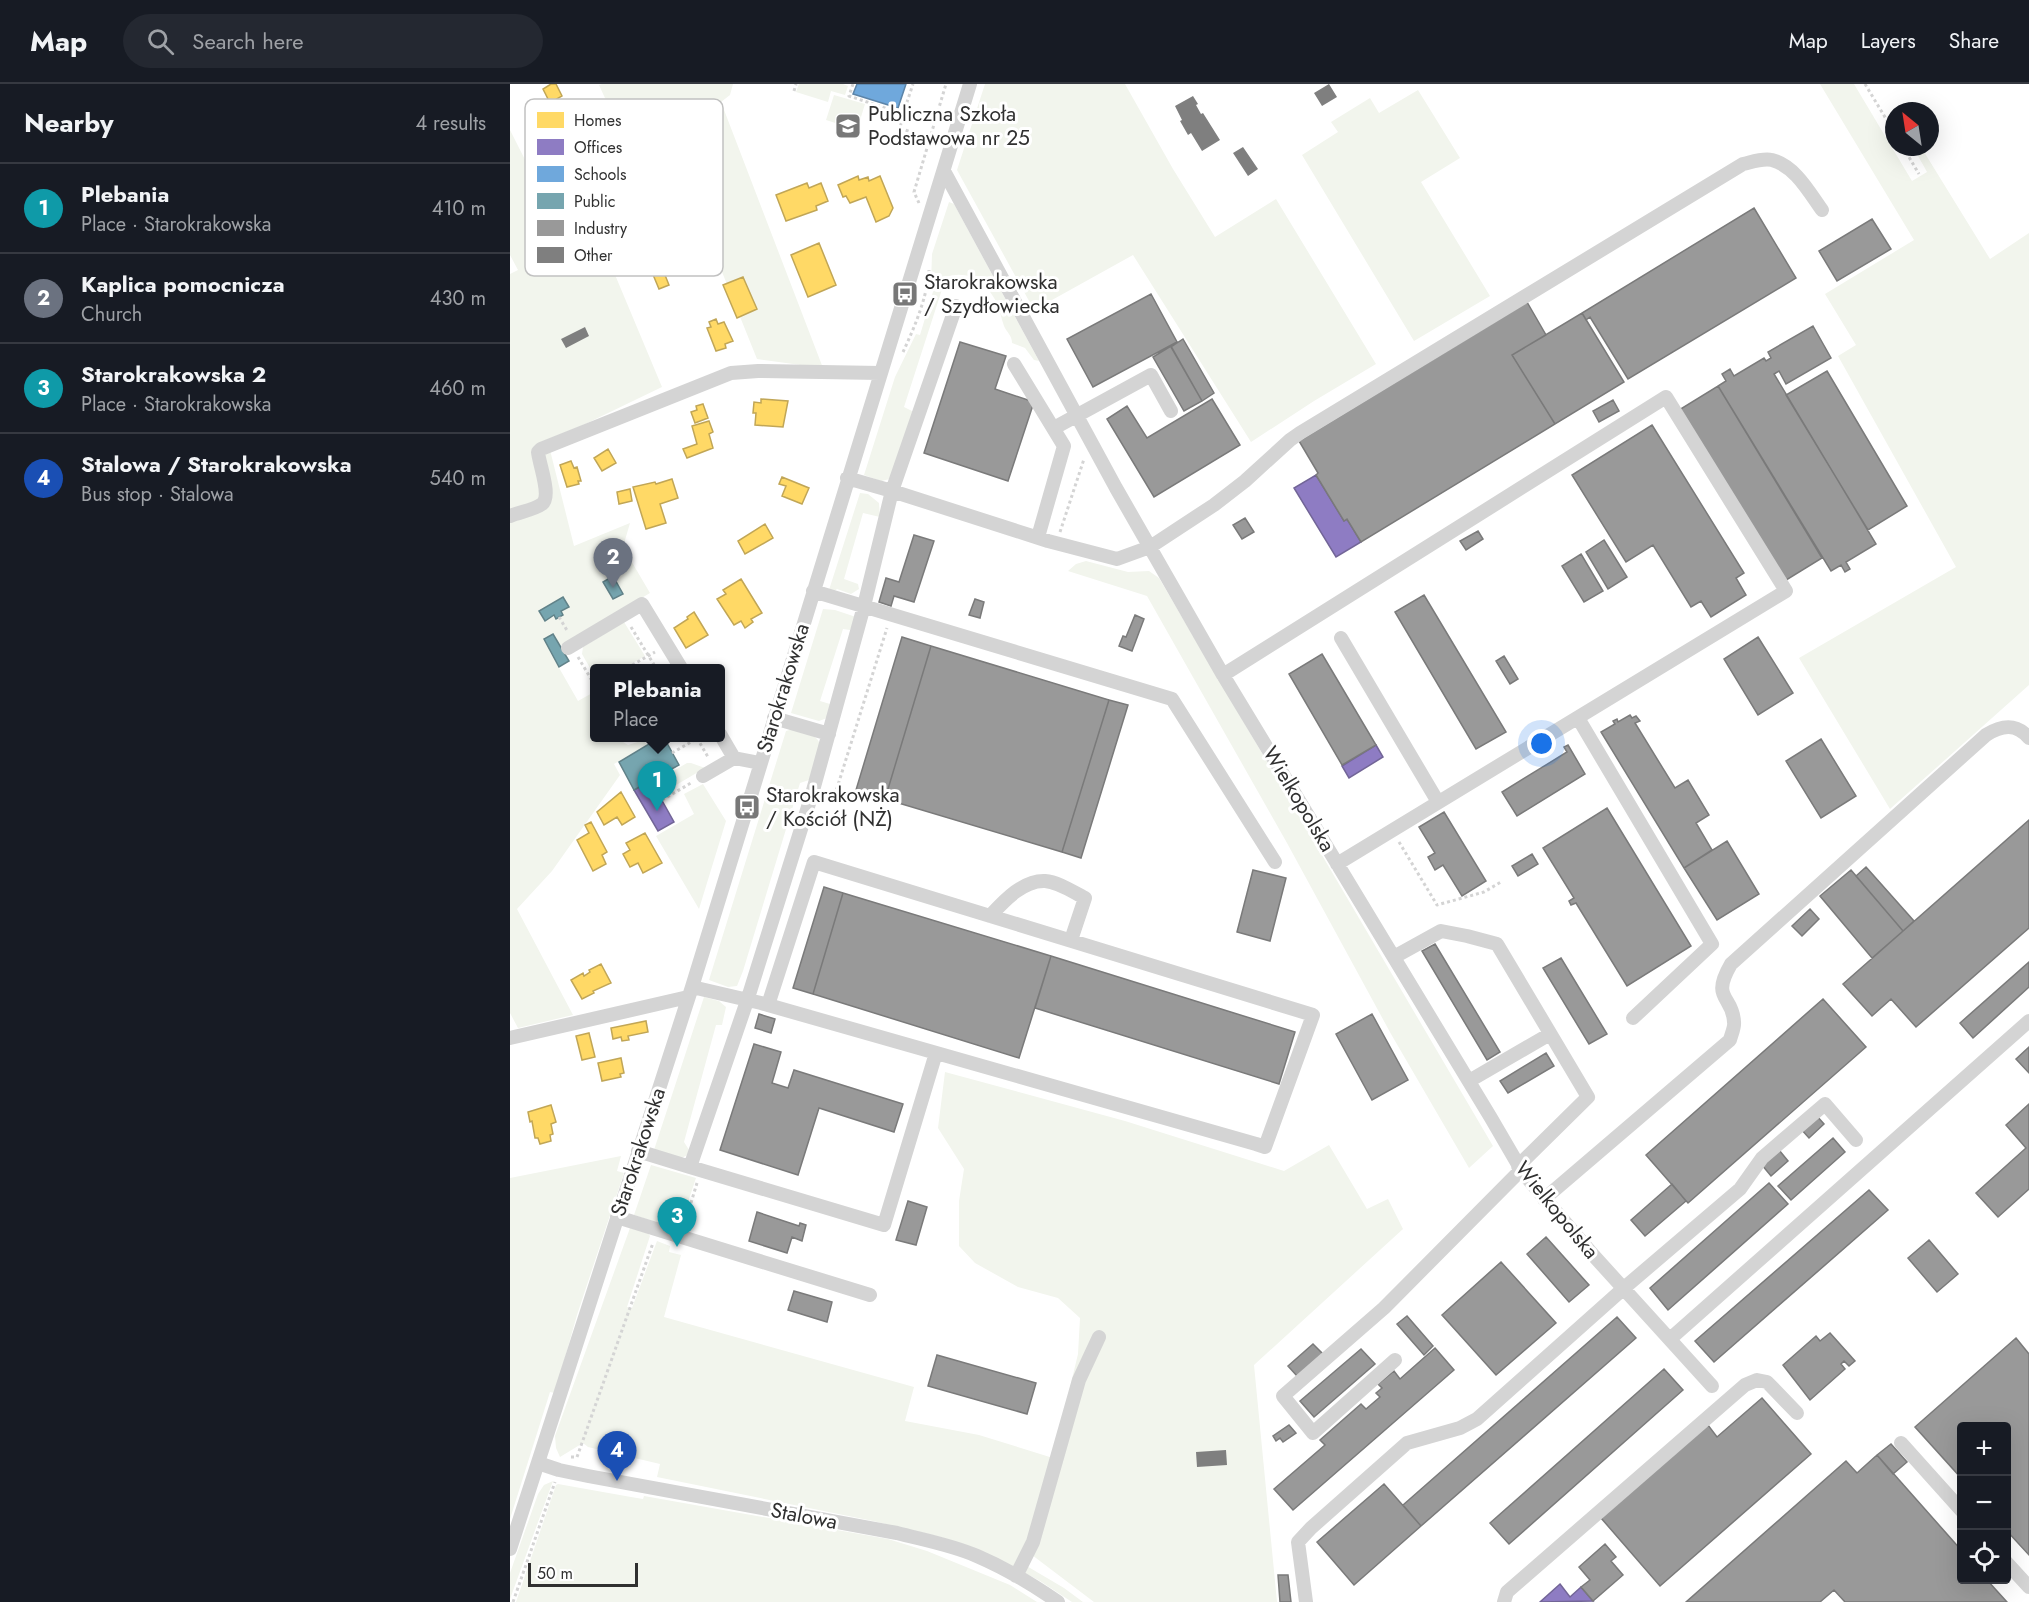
<!DOCTYPE html>
<html lang="en">
<head>
<meta charset="utf-8">
<style>
  :root { --surface:#171b24; --page:#242831; --text:#f1f3f6; --muted:#9ea1a6; --line:#363941; --accent:#787878 }
  body { margin:0; font-family:Jost,sans-serif; background:var(--page); color:var(--text) }
  .controls { position:absolute; right:18px; bottom:18px; display:grid; overflow:hidden; border-radius:6px; box-shadow:0 6px 24px #0002 }
  .controls button { width:54px; height:54px; display:grid; place-items:center; padding:0; border:0; border-bottom:2px solid var(--line); background:var(--surface); color:var(--text); font:30px sans-serif }
  .compass { position:absolute; left:1375px; top:18px; width:54px; height:54px; border-radius:50%; background:var(--surface); box-shadow:0 6px 24px #0002; rotate:330deg }
  .scale { position:absolute; left:18px; bottom:15px; width:110px; box-sizing:border-box; padding-left:6px; border:3px solid #303030; border-top:0; font-size:16px; line-height:21px; white-space:nowrap; color:#303030; -webkit-text-stroke:4px #fff; paint-order:stroke }
  .you { position:absolute; left:1032px; top:660px; width:21px; height:21px; margin:-15px; border:4px solid #fff; border-radius:50%; background:#1a73e8; box-shadow:0 0 0 9px #1a73e833 }
  .badge { display:grid; place-items:center; width:39px; height:39px; border-radius:50%; background:var(--accent); color:#fff; font-size:20px; font-weight:700 }
  .pin { position:absolute; translate:-50% -50px; filter:drop-shadow(0 2px 3px #0008) }
  .pin::after { content:''; position:absolute; top:32px; width:21px; height:18px; background:inherit; clip-path:polygon(0 0,100% 0,50% 100%) }
  .popup { position:absolute; left:80px; top:580px; width:135px; height:78px; box-sizing:border-box; display:grid; place-content:center; border-radius:6px; background:var(--surface); filter:drop-shadow(0 2px 4px #0005); font-size:20px; white-space:nowrap; color:var(--muted) }
  .popup b { font-size:22px; color:var(--text) }
  .popup::after { content:''; position:absolute; left:50%; top:100%; margin-left:-12px; border:12px solid transparent; border-top-color:var(--surface) }
  .list { margin:0; padding:0; list-style:none }
  h2 { display:flex; justify-content:space-between; align-items:center; height:78px; margin:0; padding:0 24px; font-size:26px }
  h2 small { font-size:20px; font-weight:400; color:var(--muted) }
  .list li { display:grid; grid-template-columns:39px 1fr auto; gap:18px; align-items:center; box-sizing:border-box; height:90px; padding:0 24px; border-top:2px solid var(--line) }
  .list b { display:block; font-size:22px; white-space:nowrap }
  .list p { margin:0; font-size:20px; white-space:nowrap; color:var(--muted) }
  .list em { font-size:20px; font-style:normal; color:var(--muted) }
  .icon { flex:none; width:33px; height:33px; fill:none; stroke:currentColor; stroke-width:2; stroke-linecap:round; stroke-linejoin:round }
  .map { position:relative; flex:none; width:1519px; height:1518px; overflow:hidden }
  header { display:flex; align-items:center; gap:36px; box-sizing:border-box; height:84px; padding:0 30px; background:var(--surface); border-bottom:2px solid var(--line) }
  header strong { font-size:28px }
  nav { display:flex; gap:33px; margin-inline-start:auto; font-size:21px }
  .search { width:420px; height:54px; background:var(--page); display:flex; align-items:center; gap:15px; box-sizing:border-box; padding:0 21px; border-radius:33px; color:var(--muted); font-size:22px }
  main { display:flex }
  aside { flex:1; background:var(--surface) }
  .map>svg:first-child { display:block }
  .green { fill:#f2f5ed }
  .homes { fill:#ffd966; stroke:#c1a656; stroke-width:1.5 }
  .offices { fill:#8e7cc3; stroke:#726597; stroke-width:1.5 }
  .schools { fill:#6fa8dc; stroke:#5c84a8; stroke-width:1.5 }
  .public { fill:#76a5af; stroke:#618289; stroke-width:1.5 }
  .industry { fill:#999; stroke:#7a7a7a; stroke-width:1.5 }
  .building { fill:#7f7f7f }
  .lines { fill:none; stroke-linecap:round; stroke-linejoin:round }
  .path { stroke:#d4d4d4; stroke-width:3; stroke-dasharray:3 3; stroke-linecap:butt }
  .minor { stroke:#d4d4d4; stroke-width:14 }
  .labels { text-anchor:middle; dominant-baseline:central; stroke-width:6; stroke-linejoin:round; paint-order:stroke }
  .poi-label { font-size:21px; fill:#303030; stroke:#fff; text-anchor:start }
  .street-label { font-size:21px; fill:#303030; stroke:#fff }
  .key { fill:#fff; stroke:#c1c1c1; stroke-width:1.5 }
  .key-label { font-size:16px; fill:#303030 }
</style>
</head>
<body>
<header>
<strong>Map</strong>
<div class="search"><svg class="icon" aria-label="search" viewBox="0 0 24 24"><circle cx="10" cy="10" r="6"/><path d="M15 15l6 6"/></svg>Search here</div>
<nav><a>Map</a><a>Layers</a><a>Share</a></nav>
</header>
<main>
<aside>
<h2>Nearby<small>4 results</small></h2>
<ul class="list">
<li><span class="badge" style="background:#0f9aa8">1</span><div><b>Plebania</b><p>Place · Starokrakowska</p></div><em>410 m</em></li>
<li><span class="badge" style="background:#6b7280">2</span><div><b>Kaplica pomocnicza</b><p>Church</p></div><em>430 m</em></li>
<li><span class="badge" style="background:#0f9aa8">3</span><div><b>Starokrakowska 2</b><p>Place · Starokrakowska</p></div><em>460 m</em></li>
<li><span class="badge" style="background:#1a4fb4">4</span><div><b>Stalowa / Starokrakowska</b><p>Bus stop · Stalowa</p></div><em>540 m</em></li>
</ul>
</aside>
<div class="map">
<svg width="1519" height="1518" viewBox="0 0 1519 1518">
  <rect width="100%" height="100%" fill="#fff"/>
  <path class="green" d="M92 0H223L220 11 211 18 313 284 247 275 206 173 172 191 150 134 89 1Z
    M289 0H333L338 2 335 11 321 7 318 18 286 8Z
    M475 0H615L663 85 705 153 766 115 866 280 804 317 741 358 623 171 524 226 447 86Z
    M1310 0H1344L1402 97 1417 88 1403 63H1411L1480 175 1519 149V601L1380 725 1289 574 1446 483 1328 272 1346 261 1315 210 1404 156Z
    M908 6 950 74 911 98 980 212 904 257 792 71 828 48 821 38 860 14 869 29Z
    M324 11 355 20 347 46 316 36Z
    M0 46 49 143 80 131 152 303 38 358 64 462 120 439 113 463 140 509 40 568 68 617 84 608V654H110L113 658 118 661 134 656 137 661 104 680 110 691 42 787 7 825 63 931 8 944 0 929V190L8 186 0 171Z
    M439 118 444 120 529 277 524 276 515 264 502 259C502 251 497 249 494 242 491 234 490 226 487 219 477 199 459 185 436 193L394 323 404 328 380 395 371 397 354 391 385 293 406 250 410 251 425 201 421 199 422 170Z
    M350 409 358 410 369 419 370 433 353 429 334 495 348 500 349 505 341 510 327 505 322 509 319 506Z
    M576 477 618 488 639 487 649 494 983 1062 959 1084 881 950 777 759 637 512 558 487 566 480Z
    M313 525 325 526 346 533 340 546 333 545 310 617 320 620 317 634 309 637 281 629Z
    M114 538 135 572 114 584H84V591L72 570 73 563Z
    M283 645C289 647 296 648 302 651 320 661 305 683 299 696L290 699 233 887 227 902 218 903 199 896 276 647Z
    M177 679H181L195 684 161 704 152 702 148 696Z
    M193 700 216 737 189 825 146 752 184 730 174 710Z
    M194 913 209 917 216 923 212 941H206L174 1058 181 1069 170 1075 144 1066Z
    M435 988 615 1037 774 1087 819 1061 857 1125 878 1115 893 1145 744 1281 767 1518H584L522 1471 515 1481 554 1504 573 1518H562L530 1497 482 1472 431 1453 363 1437 147 1393 150 1380 78 1363 73 1359 50 1373 46 1364 45 1352 120 1144 138 1149 140 1152 117 1223 122 1224 147 1157 160 1162 159 1168 171 1171 154 1233 404 1303 395 1337 469 1351 543 1374 568 1270 570 1234 548 1214 508 1203 465 1179 449 1162V1117L454 1085 428 1044Z
    M111 1072 107 1087 114 1089 67 1231 45 1309 40 1308 0 1435V1094Z
    M141 1081 186 1094 169 1145 124 1131Z
    M43 1397 0 1515V1489L28 1410 34 1401Z
    M48 1400 121 1413 133 1415 134 1412 378 1455 417 1467 500 1501 527 1518H6L46 1401Z"/>
  <path class="homes" d="M41 0H46L52 12 40 19 33 5Z
    M50 46 56 59 42 66 43 69 29 76 18 54 33 47 35 52Z
    M348 92 349 96 358 93 359 97 370 92 383 124 379 132 366 138 356 113 340 119 336 112 333 113 328 101Z
    M297 99 299 104 311 99 318 117 306 122 307 126 276 137 266 111Z
    M309 159 326 201 298 213 281 171Z
    M153 175 154 180 151 181 159 201 149 205 139 181Z
    M233 193 247 225 227 234 213 201Z
    M206 235 208 240 214 238 223 257 215 260 216 264 206 267 197 244 201 243 199 238Z
    M251 315 278 317 273 343 245 341 246 329H243L244 318 251 319Z
    M193 320 198 334 185 339 181 328 187 326 186 322Z
    M199 337 203 348 199 350 203 364 177 374 173 365 187 360 182 342Z
    M98 365 106 379 92 387 84 374Z
    M61 377 64 384 67 383 71 397H68L69 400 57 403 50 381Z
    M272 393 299 404 292 420 272 412 276 402 269 400Z
    M162 395 168 414 150 420 156 439 136 445 123 403 145 398 146 400Z
    M120 405 122 417 109 420 107 408Z
    M255 440 263 454 235 470 228 457Z
    M231 495 252 529 241 535 243 538 235 544 231 537 224 541 207 515 216 510 213 506Z
    M184 528 198 551 176 564 164 544 178 535 177 533Z
    M111 708 125 733 112 741 107 733 94 741 87 728Z
    M81 738 97 768 92 771 96 780 83 787 67 756 79 749 75 741Z
    M135 749 152 779 133 789 128 779 120 783 113 770 120 766 116 759Z
    M91 880 101 899 83 907 84 909 72 915 61 896 73 889 74 892 80 888 79 886Z
    M136 937 138 948 118 952 119 956 112 957 111 953 103 955 101 944Z
    M79 949 85 973 72 976 66 952Z
    M111 974 114 989 110 990 111 993 92 997 88 979Z
    M41 1021 46 1038 41 1040 43 1050 40 1051 41 1057 30 1060 28 1054H25L22 1037 20 1038 18 1028Z"/>
  <path class="offices" d="M806 391 834 437 837 435 851 458 826 473 784 404Z
    M866 661 873 673 839 694 832 682Z
    M146 693 150 701 145 704 164 738 148 747 124 706Z
    M1050 1500 1060 1513 1071 1503 1083 1517 1030 1518Z"/>
  <path class="schools" d="M347 0H396L388 24 343 10Z"/>
  <path class="public" d="M103 492 113 510 103 515 93 498Z
    M53 513 59 523 51 527 53 531 46 535 44 531 35 537 29 527Z
    M43 550 59 577 49 583 34 555Z
    M149 654H158L160 657 157 659 169 681 124 706 109 678Z"/>
  <path class="industry" d="M1244 124 1286 194 1118 295 1080 233 1076 236 1072 229Z
    M1362 135 1381 165 1327 197 1309 167Z
    M641 210 667 258 583 303 557 255Z
    M1017 218 1036 251 1002 271 1045 340 851 458 837 435 834 437 806 391 808 389 789 357Z
    M1072 229 1114 298 1045 340 1002 271Z
    M1303 242 1321 274 1276 300 1269 287 1264 290 1366 460 1336 478 1340 485 1335 488 1331 481 1321 487 1208 302 1216 297 1212 290 1220 285 1224 292 1254 274 1256 277 1261 274 1258 268Z
    M673 255 704 309 692 317 661 263Z
    M450 258 496 272 485 305 524 318 498 397 414 369Z
    M661 262 692 317 674 327 643 273Z
    M1317 287 1397 422 1358 446 1276 311Z
    M1208 302 1312 474 1273 498 1169 326Z
    M702 315 730 361 644 413 597 335 617 322 637 354Z
    M1103 316 1109 327 1089 338 1083 327Z
    M1142 341 1234 489 1226 494 1236 511 1201 533 1191 517 1181 523 1143 461 1116 478 1062 391Z
    M735 434 744 448 732 455 723 441Z
    M968 447 973 455 956 466 950 457Z
    M404 451 424 457 404 518 384 512 381 522 369 518 376 494 389 498Z
    M1094 456 1117 493 1098 505 1076 468Z
    M1071 470 1093 507 1074 518 1052 482Z
    M914 511 996 648 966 665 885 528Z
    M465 515 474 518 470 534 459 531Z
    M625 531 634 535 622 567 609 562 613 552 616 553Z
    M392 553 421 562 375 715 346 706Z
    M1248 553 1283 609 1248 631 1214 575Z
    M421 562 599 616 552 768 375 715Z
    M812 570 866 661 832 681 779 590Z
    M994 572 1008 595 1000 600 986 577Z
    M599 616 618 621 571 774 552 768Z
    M1120 631 1122 634 1126 632 1130 637 1125 639 1165 704 1178 696 1199 731 1186 739 1202 766 1174 784 1091 648 1105 640 1103 637 1107 635 1108 638Z
    M1311 655 1346 712 1311 734 1276 677Z
    M1058 661 1075 690 1007 732 992 708 1057 668 1054 663Z
    M1097 724 1181 862 1117 902 1066 819 1061 821 1059 817 1064 814 1033 764Z
    M934 728 976 797 952 812 933 781 925 786 918 773 925 769 909 743Z
    M1519 736V844L1406 943 1381 915 1362 932 1333 900Z
    M1217 757 1249 810 1207 836 1174 784Z
    M1022 770 1028 780 1008 792 1002 782Z
    M1356 783 1404 837 1393 847 1346 792Z
    M743 786 776 794 760 857 727 848Z
    M1341 786 1393 847 1362 874 1310 812Z
    M314 803 333 809 303 910 283 904Z
    M333 809 541 872 509 974 303 910Z
    M1300 825 1309 835 1292 852 1282 842Z
    M925 860 990 968 977 976 912 867Z
    M541 872 785 948 769 1000 525 924Z
    M1051 874 1097 950 1079 960 1033 884Z
    M1519 878V903L1463 954 1450 939Z
    M1313 915 1356 963 1178 1119 1136 1071Z
    M249 930 265 935 261 949 245 944Z
    M862 930 898 996 862 1016 826 950Z
    M244 960 271 968 262 999 278 1004 284 986 393 1020 384 1048 309 1024 288 1091 210 1066Z
    M1519 963V989L1506 975Z
    M1036 969 1044 982 998 1009 990 997Z
    M1519 1020V1105L1488 1133 1466 1109 1516 1064 1496 1041Z
    M1306 1031 1314 1040 1299 1054 1291 1045Z
    M1323 1054 1335 1068 1281 1116 1268 1102Z
    M1269 1066 1278 1077 1261 1092 1252 1081Z
    M1259 1099 1278 1120 1158 1226 1140 1204Z
    M1162 1100 1176 1117 1135 1152 1121 1136Z
    M1359 1106 1378 1126 1204 1278 1185 1257Z
    M398 1117 417 1123 406 1161 386 1156Z
    M247 1128 289 1142 290 1139 296 1141 292 1157 282 1153 277 1169 239 1157Z
    M1036 1153 1079 1201 1059 1218 1017 1170Z
    M1419 1156 1448 1190 1427 1208 1398 1174Z
    M991 1178 1046 1239 986 1291 932 1231Z
    M284 1207 322 1218 317 1238 278 1226Z
    M897 1232 923 1262 914 1271 887 1240Z
    M1107 1233 1126 1254 911 1442 893 1421Z
    M1320 1249 1345 1277 1339 1282 1334 1277 1331 1280 1335 1285 1300 1316 1273 1281 1306 1252 1310 1257Z
    M1506 1254 1519 1270V1471L1496 1446V1342H1452V1395L1405 1343Z
    M803 1260 813 1270 787 1292 778 1282Z
    M925 1264 944 1286 783 1426 764 1405 815 1361 810 1356 851 1320 856 1325 870 1313 866 1309 872 1304 868 1300 884 1287 890 1295Z
    M851 1265 865 1280 804 1333 790 1317Z
    M427 1271 526 1299 517 1330 418 1302Z
    M1154 1285 1173 1306 999 1460 980 1439Z
    M1252 1314 1301 1370 1150 1502 1091 1434 1198 1341 1207 1353Z
    M779 1341 786 1349 773 1358 770 1354 766 1357 763 1352Z
    M1381 1360 1397 1378 1383 1390 1367 1371Z
    M1367 1371 1452 1467V1496H1477L1497 1518H1335L1324 1506 1310 1518H1176L1336 1377 1347 1389Z
    M874 1400 911 1442 844 1501 807 1458Z
    M1095 1460 1106 1473 1101 1477 1113 1491 1083 1517 1071 1503 1080 1496 1069 1483Z
    M768 1491H778L781 1518H770Z"/>
  <path class="building" d="M819 0 827 13 812 22 804 9Z
    M683 12 688 20 686 21 691 30 693 29 710 56 692 67 681 49 678 51 670 37 672 36 665 22Z
    M733 63 748 85 738 92 723 69Z
    M75 243 79 252 56 264 51 255Z
    M716 1366 717 1381 687 1383 686 1368Z"/>
  <g class="lines">
    <path class="path" d="M343 0 339 12 393 30 390 44 419 55
      M1355 0 1384 48
      M284 7 286 0
      M393 30 403 0
      M1393 63 1409 90
      M409 119 404 108 436 0
      M393 268C405 242 417 214 419 186
      M550 448 574 375
      M49 533 58 548
      M121 543 146 584
      M68 573 84 600
      M117 584 145 568
      M116 654 128 656 132 654
      M187 654 198 673
      M162 669 188 654
      M152 716 181 699
      M323 717 377 544
      M889 758 927 821 974 808 991 798
      M174 1142 187 1099
      M61 1373H67L143 1159
      M3 1518 45 1398"/>
    <path class="minor" d="M434 87 606 404 713 591 981 1034 1013 1089 1084 1172 1202 1302
      M446 222 382 407 538 457 607 475 640 463 704 421 735 397 780 356 790 349 1233 80C1242 78 1252 74 1262 76 1285 82 1299 108 1312 126
      M504 280 554 362 528 453
      M544 344 641 291 661 327
      M337 394 382 407 354 522 302 710 237 917 180 1083 374 1141 426 969
      M0 432C9 428 24 426 32 420 42 412 29 380 28 368L31 365 221 289 248 287 370 289
      M303 507 662 615 765 778
      M831 554 928 718
      M58 564 132 520 171 584
      M713 591 1156 313 1276 507 827 780
      M264 634 319 650
      M1068 634 1202 860 1123 934
      M210 650 224 674 250 679
      M193 692 224 674
      M480 832C494 817 513 796 535 797 549 798 563 808 575 814L561 856
      M884 873 931 847 957 852 987 860 1078 1013 1008 1082
      M182 903 251 919 258 921 746 1060 755 1063 803 931 304 778 258 921
      M0 954 178 913
      M959 997 1040 950
      M128 1067 180 1083
      M1034 1115 1220 956C1221 951 1225 943 1224 938 1223 911 1200 916 1221 880L1476 651C1492 641 1506 639 1519 654
      M107 1133 360 1211
      M1160 1255 1519 937
      M885 1276 803 1349 773 1312 874 1224 1011 1086
      M1391 1359 1452 1427
      M28 1379 49 1386 78 1392 387 1449C414 1456 442 1461 467 1472 495 1484 522 1500 548 1518
      M0 1465 182 903 460 0
      M1496 1478 1519 1503
      M506 1492 523 1458 569 1296 589 1253
      M796 1518 788 1458 801 1444 897 1359 950 1344 967 1335 1114 1204 1230 1105 1252 1074 1315 1020 1346 1056
      M994 1518 997 1508 1235 1301 1247 1296 1257 1298 1287 1329"/>
  </g>
  <defs>
    <symbol id="school-square" viewBox="-11 -11 22 22"><rect x="-9" y="-9" width="18" height="18" rx="4" fill="#787878" stroke="#fff"/><path d="M0-5L7-2L0 1L-7-2ZM-4 1L0 2.5L4 1V4Q0 6-4 4Z" fill="#fff"/></symbol>
    <symbol id="bus-square" viewBox="-11 -11 22 22"><rect x="-9" y="-9" width="18" height="18" rx="4" fill="#787878" stroke="#fff"/><path d="M-5-6H5V4H4V6H2V4H-2V6H-4V4H-5ZM-3.5-4V0h7V-4ZM-3.5 1.2v1.5H-2V1.2ZM2 1.2v1.5H3.5V1.2Z" fill="#fff"/></symbol>
  </defs>
  <g fill-rule="evenodd">
    <use href="#school-square" x="323" y="27" width="30" height="30"/>
    <use href="#bus-square" x="380" y="195" width="30" height="30"/>
    <use href="#bus-square" x="222" y="708" width="30" height="30"/>
  </g>
  <g class="labels">
    <g class="poi-label">
      <text x="358" y="30">Publiczna Szkoła<tspan x="358" dy="24">Podstawowa nr 25</tspan></text>
      <text x="414" y="198">Starokrakowska<tspan x="414" dy="24">/ Szydłowiecka</tspan></text>
      <text x="256" y="711">Starokrakowska<tspan x="256" dy="24">/ Kościół (NŻ)</tspan></text>
    </g>
    <g class="street-label">
      <text transform="translate(273 604) rotate(-73)">Starokrakowska</text>
      <text transform="translate(789 715) rotate(59)">Wielkopolska</text>
      <text transform="translate(128 1068) rotate(-72)">Starokrakowska</text>
      <text transform="translate(1047 1126) rotate(51)">Wielkopolska</text>
      <text transform="translate(294 1432) rotate(11)">Stalowa</text>
    </g>
  </g>
  <rect x="15" y="15" width="198" height="177" rx="9" class="key"/>
  <rect x="27" y="28" width="27" height="16" fill="#ffd966"/>
  <rect x="27" y="55" width="27" height="16" fill="#8e7cc3"/>
  <rect x="27" y="82" width="27" height="16" fill="#6fa8dc"/>
  <rect x="27" y="109" width="27" height="16" fill="#76a5af"/>
  <rect x="27" y="136" width="27" height="16" fill="#999"/>
  <rect x="27" y="163" width="27" height="16" fill="#7f7f7f"/>
  <g class="key-label">
    <text x="64" y="42">Homes</text>
    <text x="64" y="69">Offices</text>
    <text x="64" y="96">Schools</text>
    <text x="64" y="123">Public</text>
    <text x="64" y="150">Industry</text>
    <text x="64" y="177">Other</text>
  </g>
</svg>
<div class="controls">
<button>+</button>
<button>−</button>
<button><svg class="icon" aria-label="locate" viewBox="0 0 24 24"><circle cx="12" cy="12" r="6"/><path d="M12 2v4M12 18v4M2 12h4M18 12h4"/></svg></button>
</div>
<svg class="compass" viewBox="-18 -18 36 36"><path d="M0-13l5 13h-10z" fill="#e53935"/><path d="M0 13l5-13h-10z" fill="#9ea1a6"/></svg>
<div class="scale">50 m</div>
<div class="you"></div>
<div class="pin badge" style="left:147px;top:727px;background:#0f9aa8">1</div>
<div class="popup"><b>Plebania</b>Place</div>
<div class="pin badge" style="left:103px;top:504px;background:#6b7280">2</div>
<div class="pin badge" style="left:167px;top:1163px;background:#0f9aa8">3</div>
<div class="pin badge" style="left:107px;top:1397px;background:#1a4fb4">4</div>
</div>
</main>
</body>
</html>
